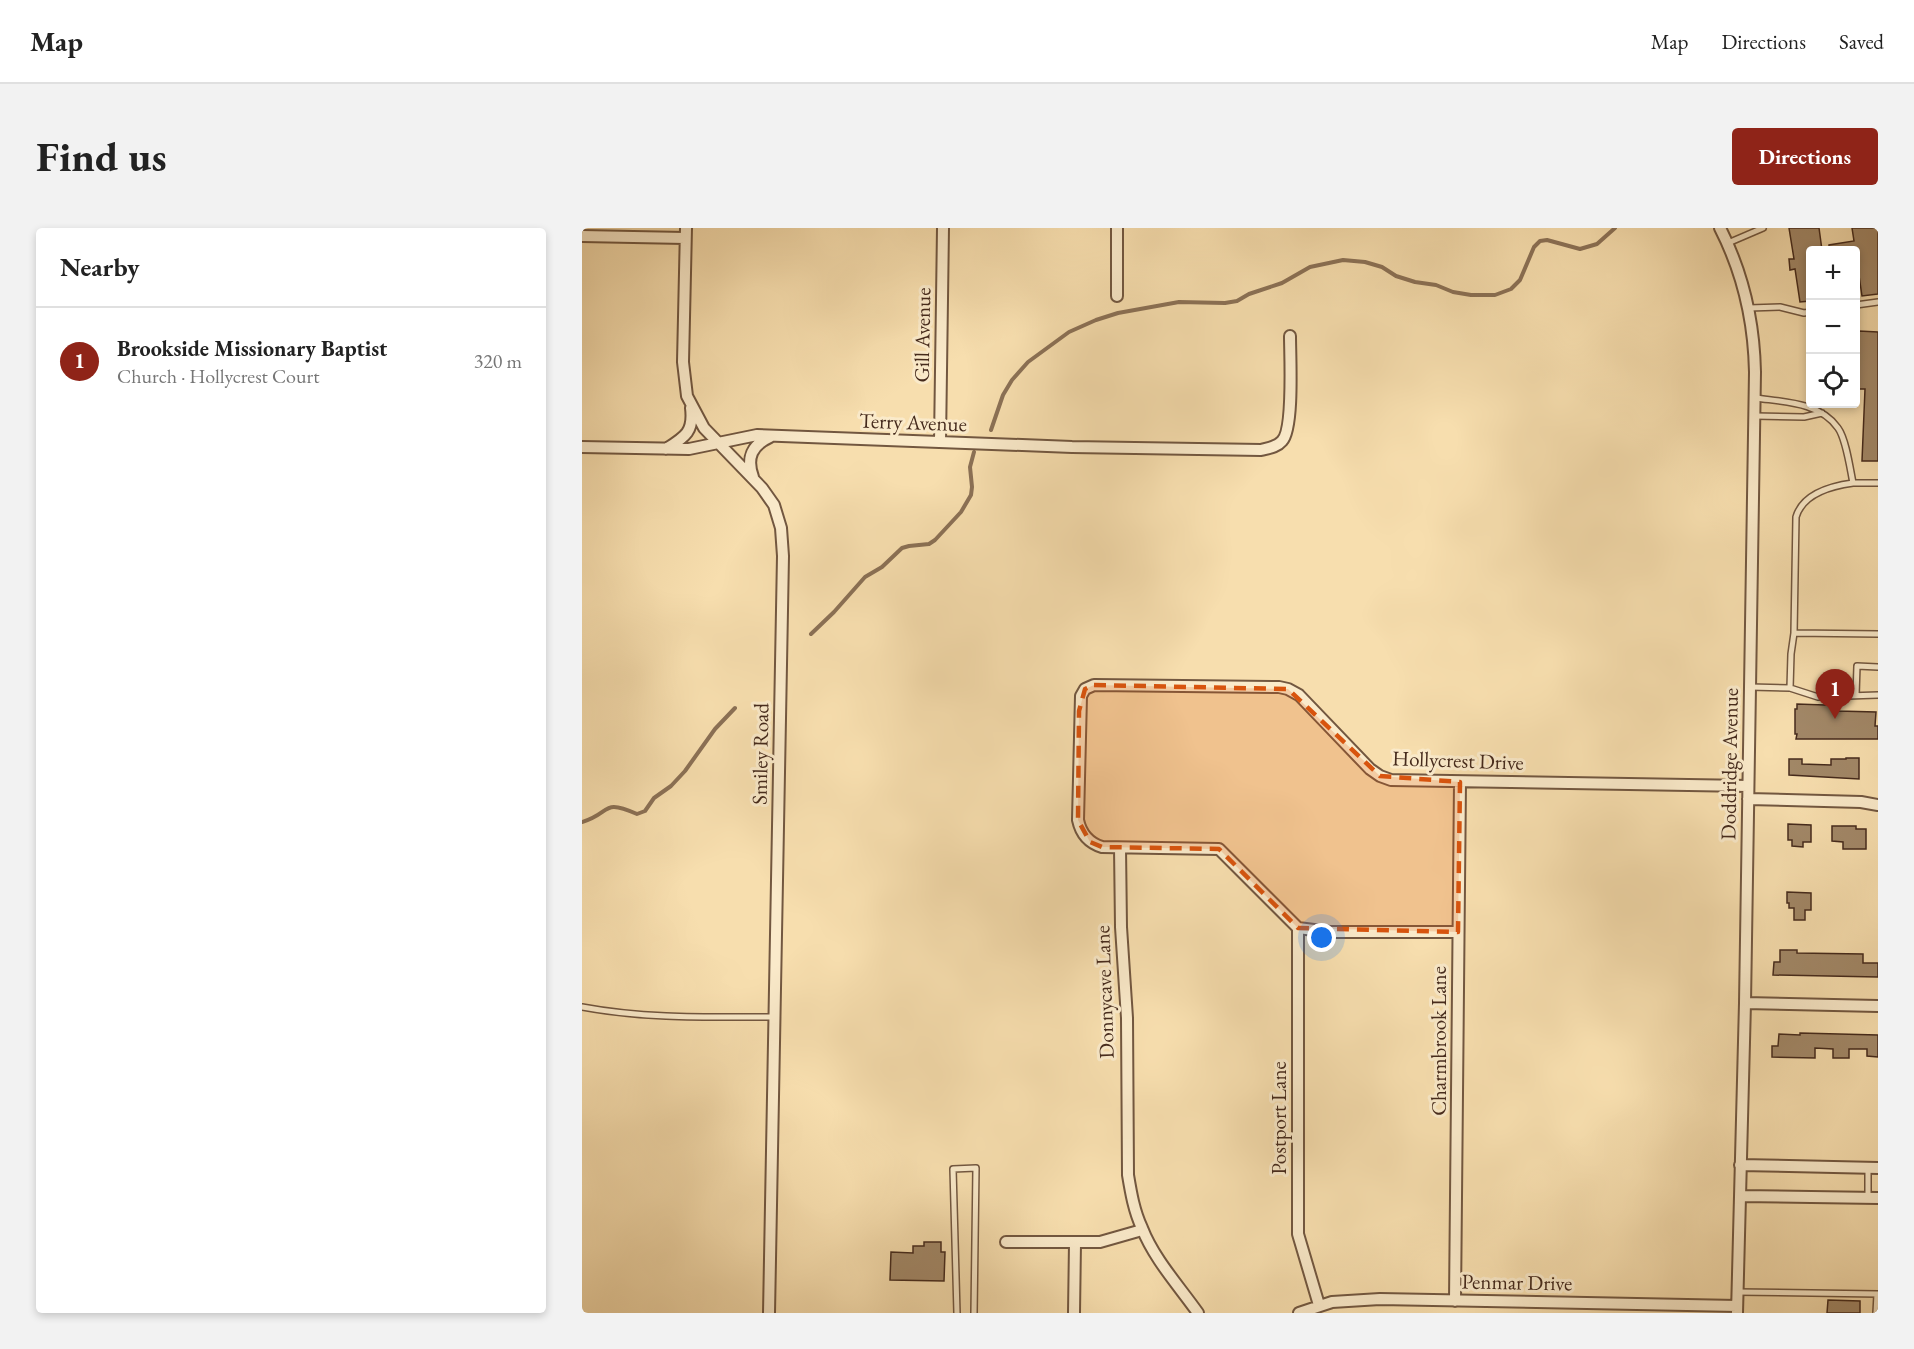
<!DOCTYPE html>
<html lang="en">
<head>
<meta charset="utf-8">
<style>
  :root { --surface:#fff; --page:#f2f2f2; --text:#222; --muted:#767676; --line:#e0e0e0; --accent:#8f2418 }
  body { margin:0; font-family:"EB Garamond",serif; background:var(--page); color:var(--text) }
  .controls { position:absolute; right:18px; top:18px; display:grid; overflow:hidden; border-radius:6px; box-shadow:0 3px 9px #0003 }
  .controls button { width:54px; height:54px; display:grid; place-items:center; padding:0; border:0; border-bottom:2px solid var(--line); background:var(--surface); color:var(--text); font:30px sans-serif }
  .you { position:absolute; left:740px; top:710px; width:21px; height:21px; margin:-15px; border:4px solid #fff; border-radius:50%; background:#1a73e8; box-shadow:0 0 0 9px #1a73e833 }
  .badge { display:grid; place-items:center; width:39px; height:39px; border-radius:50%; background:var(--accent); color:#fff; font-size:20px; font-weight:700 }
  .pin { position:absolute; translate:-50% -50px; filter:drop-shadow(0 2px 3px #0008) }
  .pin::after { content:''; position:absolute; top:32px; width:21px; height:18px; background:inherit; clip-path:polygon(0 0,100% 0,50% 100%) }
  .list { margin:0; padding:0; list-style:none }
  h2 { display:flex; justify-content:space-between; align-items:center; height:78px; margin:0; padding:0 24px; font-size:26px }
  h2 small { font-size:20px; font-weight:400; color:var(--muted) }
  .list li { display:grid; grid-template-columns:39px 1fr auto; gap:18px; align-items:center; box-sizing:border-box; height:108px; padding:0 24px; border-top:2px solid var(--line) }
  .list b { display:block; font-size:22px; white-space:nowrap }
  .list p { margin:0; font-size:20px; white-space:nowrap; color:var(--muted) }
  .list em { font-size:20px; font-style:normal; color:var(--muted) }
  .icon { flex:none; width:33px; height:33px; fill:none; stroke:currentColor; stroke-width:2; stroke-linecap:round; stroke-linejoin:round }
  .map { position:relative; flex:none; width:1296px; height:1085px; overflow:hidden; border-radius:6px }
  header { display:flex; align-items:center; gap:36px; box-sizing:border-box; height:84px; padding:0 30px; background:var(--surface); border-bottom:2px solid var(--line) }
  header strong { font-size:28px }
  nav { display:flex; gap:33px; margin-inline-start:auto; font-size:21px }
  .intro { display:flex; align-items:center; justify-content:space-between; box-sizing:border-box; height:144px; padding:0 36px }
  h1 { margin:0; font-size:42px }
  .button { padding:15px 27px; border-radius:6px; background:var(--accent); color:#fff; font-size:21px; font-weight:700 }
  main { display:flex; gap:36px; padding:0 36px }
  aside { flex:1; background:var(--surface); border-radius:6px; box-shadow:0 3px 9px #0003 }
  .map>svg:first-child { display:block }
  .lines { fill:none; stroke-linecap:round; stroke-linejoin:round }
  .stream { stroke:#8b7156; stroke-width:4 }
  .building { fill:#a28868; stroke:#452a1c; stroke-width:1.5 }
  .lane-casing { stroke:#725740; stroke-width:8 }
  .street-casing { stroke:#725740; stroke-width:14 }
  .lane { stroke:#faeaca; stroke-width:5 }
  .street { stroke:#faeaca; stroke-width:10 }
  .marked { fill:#d8540e; fill-opacity:0.2; stroke:#d8540e; stroke-width:4.5; stroke-dasharray:12 8; stroke-linejoin:round }
  .labels { text-anchor:middle; dominant-baseline:central; stroke-width:6; stroke-linejoin:round; paint-order:stroke }
  .street-label { font-size:21px; fill:#452a1c; stroke:#faeaca }
</style>
</head>
<body>
<header>
<strong>Map</strong>
<nav><a>Map</a><a>Directions</a><a>Saved</a></nav>
</header>
<div class="intro"><h1>Find us</h1><a class="button">Directions</a></div>
<main>
<aside>
<h2>Nearby<small></small></h2>
<ul class="list">
<li><span class="badge">1</span><div><b>Brookside Missionary Baptist</b><p>Church · Hollycrest Court</p></div><em>320 m</em></li>
</ul>
</aside>
<div class="map">
<svg width="1296" height="1085" viewBox="0 0 1296 1085">
  <rect width="100%" height="100%" fill="#f7deae"/>
  <filter id="stains"><feTurbulence type="fractalNoise" baseFrequency=".00333" numOctaves="4"/><feColorMatrix values="0 0 0 0 .2 0 0 0 0 .09 0 0 0 0 .02 0 0 0 .5 -.17"/></filter>
  <radialGradient id="worn" r=".72"><stop offset=".6" stop-color="#630" stop-opacity="0"/><stop offset="1" stop-color="#630" stop-opacity=".3"/></radialGradient>
  <g class="lines">
    <path class="stream" d="M409 202 421 167 430 152 446 134 487 104 514 92 536 85 597 74 643 75 655 73 667 66 700 55 728 39 761 32 783 34 800 39 814 48 833 54 854 57 871 64 889 67H913L929 61 938 52 952 19 958 13 965 12 998 21 1015 16 1033 0
      M229 406 252 384 283 349 300 339 320 320 327 318 347 316 353 312 379 284 389 267 390 259 388 239 392 224
      M0 594C30 585 19 570 55 586L63 583 72 570 89 558 103 543 133 501 153 480"/>
  </g>
  <path class="building" d="M1207 0H1237L1240 22H1228V73L1218 74 1213 41 1208 42 1207 31H1212Z
    M1270 0H1296V66L1280 68 1276 41 1274 42V22H1247V17L1272 13Z
    M1277 103 1296 104V233H1280L1283 161H1277V150H1276Z
    M1256 473V483L1294 484 1293 498H1296V511H1214L1215 506H1213V481H1215V476L1243 477V474Z
    M1264 530H1277V551L1207 547V531H1220V536L1249 537V531H1264Z
    M1206 596 1229 597V614H1221V619L1210 618V612H1206Z
    M1250 598H1274V601H1284V621H1261V614L1250 613Z
    M1205 664 1229 665V682H1223V692H1212V680H1207V675H1205Z
    M1198 722H1215V725L1281 726V735H1296V749L1191 747 1192 734H1198Z
    M1218 805 1296 807V829L1285 828V821H1267V830H1251V821L1233 820V830L1190 829V818H1196L1197 806 1218 807Z
    M342 1014H359V1024H363L362 1053 308 1052 309 1024 331 1025V1018H342Z
    M1246 1072 1278 1073V1085H1245Z"/>
  <g class="lines">
    <defs>
      <path id="lane" d="M1146 15 1181 0
        M1274 77 1296 74
        M1167 80 1198 79 1222 85 1228 84
        M1174 170C1202 174 1238 174 1256 200 1264 211 1268 240 1271 255H1296
        M1173 188 1222 189 1240 185
        M1212 405 1296 406
        M1168 459 1208 460 1209 426 1212 405 1214 289C1221 265 1249 258 1271 255
        M1208 460 1236 469 1296 467
        M1274 467 1275 438 1296 439
        M0 779C64 791 128 789 193 789
        M1286 970V939
        M1155 1064 1296 1066
        M375 1085 371 941 394 940 392 1085
        M1294 1085 1295 1066"/>
      <path id="street" d="M104 0 101 134 105 168 122 200 180 260 192 277 199 300 201 328 187 1085
        M1138 0C1161 45 1172 94 1173 144L1163 775 1155 1085
        M0 8 103 10
        M535 68V0
        M358 214 361 0
        M0 219 107 221 175 207 490 219 679 222C687 220 695 219 700 213 712 201 708 128 708 108
        M84 221C103 209 112 204 109 180
        M171 249C164 230 170 217 188 209
        M1166 571 1279 574 1296 577
        M538 620 539 699 545 790 546 947C549 965 552 983 560 1000 572 1031 597 1058 616 1085
        M716 700V1006L737 1077
        M876 704H748L716 700 637 621 520 619C507 615 499 606 496 592L499 468 503 461 512 457 697 459 706 461 717 467 788 541 798 548 809 552 1166 558
        M1163 775 1296 778
        M1158 937 1296 940
        M1158 968 1296 970
        M424 1014H518L560 1002
        M873 1073 878 554
        M492 1085 493 1015
        M717 1085 750 1074 798 1071 1155 1078"/>
    </defs>
    <use href="#lane" class="lane-casing"/>
    <use href="#street" class="street-casing"/>
    <use href="#lane" class="lane"/>
    <use href="#street" class="street"/>
  </g>
  <path class="marked" d="M512 457 706 461 798 548 878 554 876 704 716 700 637 621 520 619 508 614 496 592 497 483 503 461Z"/>
  <g class="labels">
    <g class="street-label">
      <text transform="translate(340 107) rotate(-89)">Gill Avenue</text>
      <text transform="translate(331 194) rotate(2)">Terry Avenue</text>
      <text transform="translate(178 526) rotate(-89)">Smiley Road</text>
      <text transform="translate(876 532) rotate(2)">Hollycrest Drive</text>
      <text transform="translate(1147 536) rotate(-89)">Doddridge Avenue</text>
      <text transform="translate(522 764) rotate(-92)">Donnycave Lane</text>
      <text transform="translate(856 813) rotate(-90)">Charmbrook Lane</text>
      <text transform="translate(696 890) rotate(-90)">Postport Lane</text>
      <text transform="translate(935 1054) rotate(1)">Penmar Drive</text>
    </g>
  </g>
  <rect width="100%" height="100%" filter="url(#stains)"/>
  <rect width="100%" height="100%" fill="url(#worn)"/>
</svg>
<div class="controls">
<button>+</button>
<button>−</button>
<button><svg class="icon" aria-label="locate" viewBox="0 0 24 24"><circle cx="12" cy="12" r="6"/><path d="M12 2v4M12 18v4M2 12h4M18 12h4"/></svg></button>
</div>
<div class="you"></div>
<div class="pin badge" style="left:1253px;top:491px">1</div>
</div>
</main>
</body>
</html>
